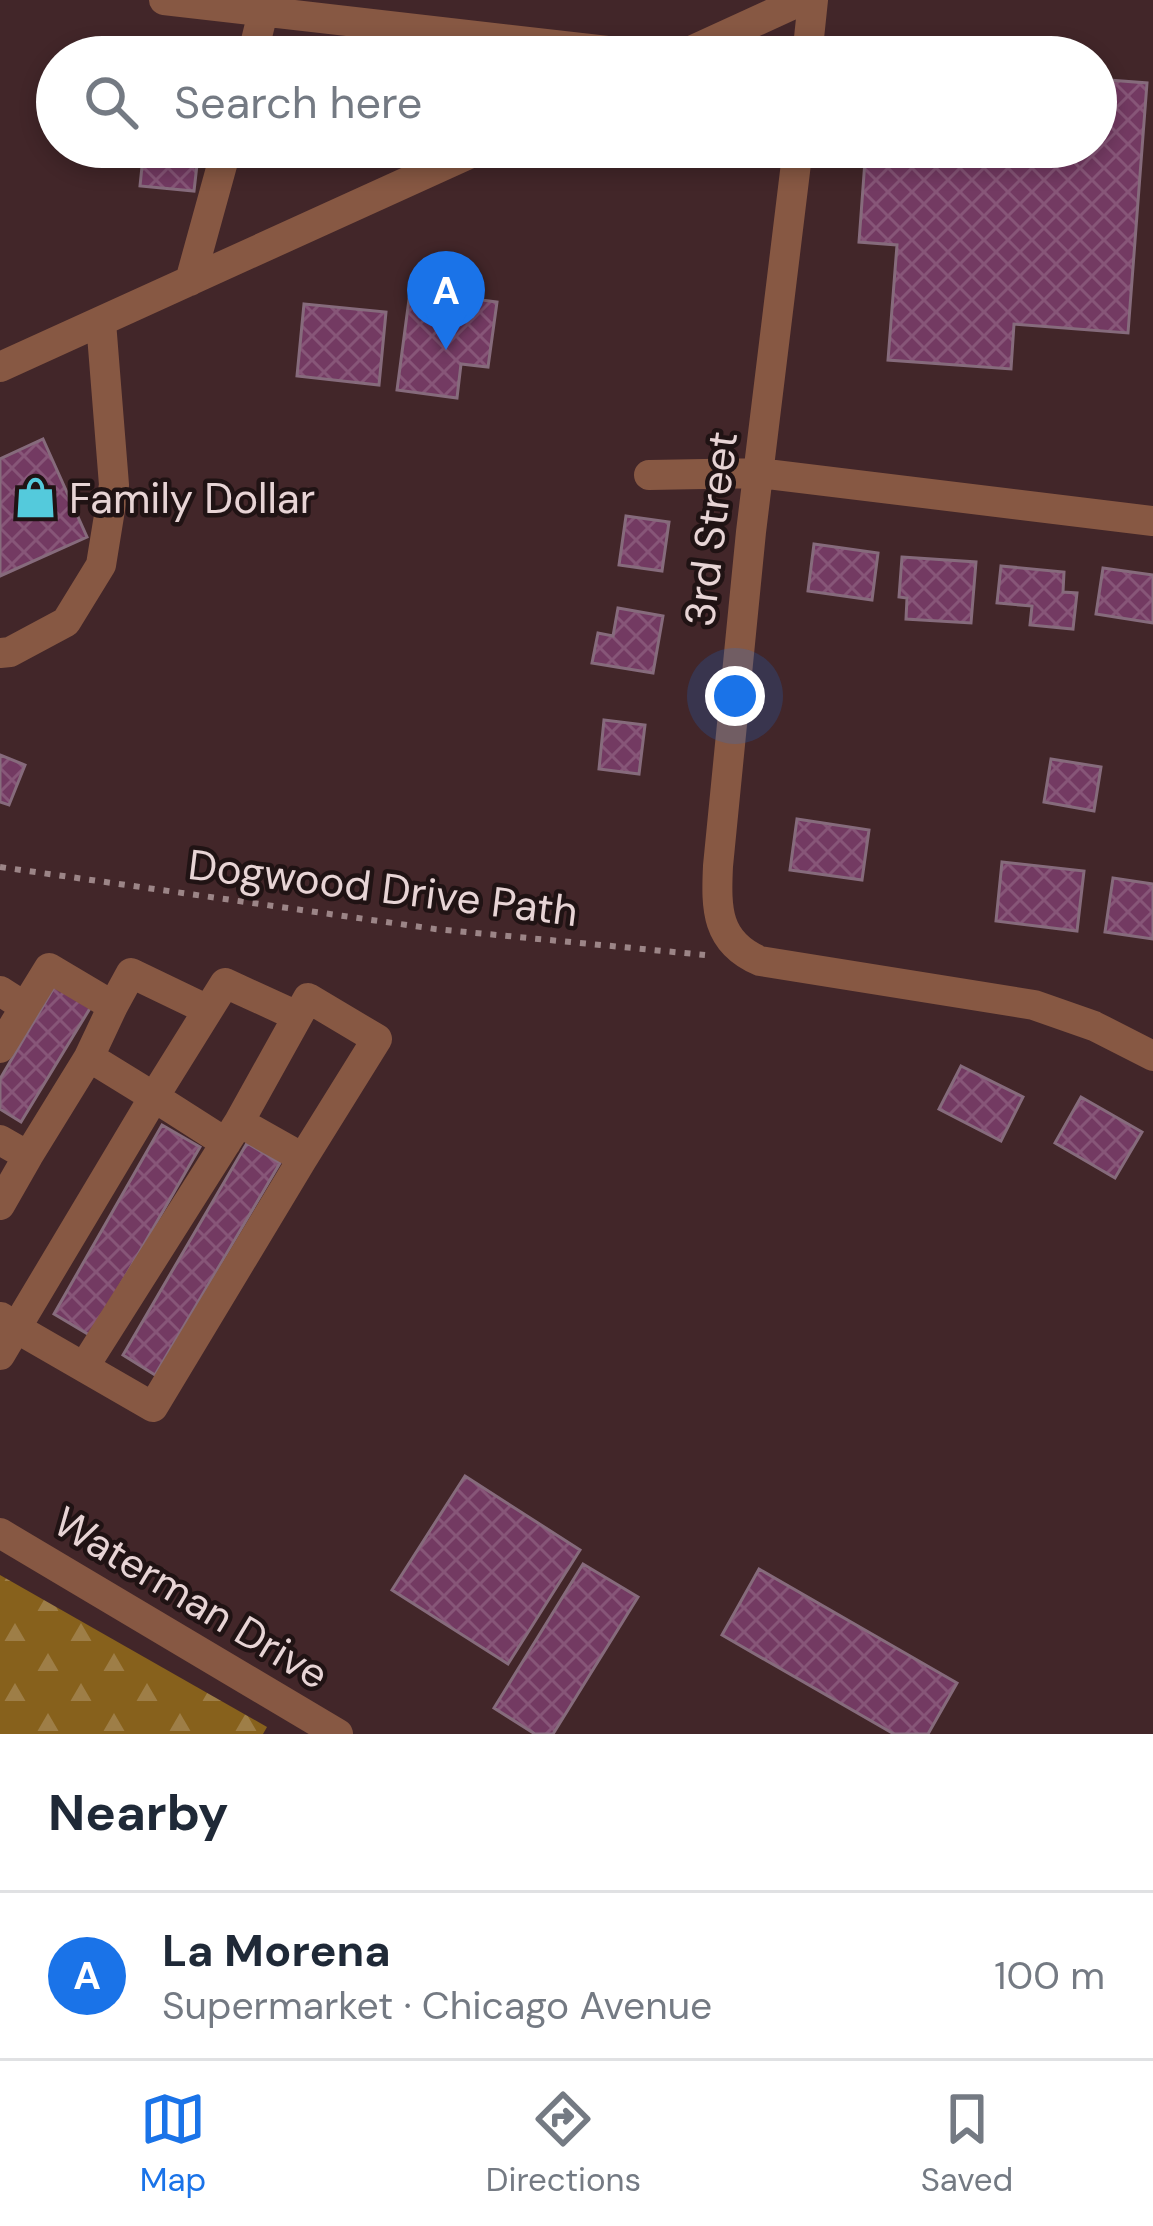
<!DOCTYPE html>
<html lang="en">
<head>
<meta charset="utf-8">
<style>
  :root { --surface:#fff; --page:#f6f6f7; --text:#1f2937; --muted:#747a83; --line:#e0e1e3; --accent:#1a73e8 }
  body { margin:0; font-family:"DM Sans",sans-serif; background:var(--page); color:var(--text) }
  .you { position:absolute; left:735px; top:696px; width:42px; height:42px; margin:-30px; border:9px solid #fff; border-radius:50%; background:#1a73e8; box-shadow:0 0 0 18px #1a73e833 }
  .badge { display:grid; place-items:center; width:78px; height:78px; border-radius:50%; background:var(--accent); color:#fff; font-size:39px; font-weight:700 }
  .pin { position:absolute; translate:-50% -99px; filter:drop-shadow(0 3px 6px #0008) }
  .pin::after { content:''; position:absolute; top:63px; width:42px; height:36px; background:inherit; clip-path:polygon(0 0,100% 0,50% 100%) }
  .list { margin:0; padding:0; list-style:none }
  h2 { display:flex; justify-content:space-between; align-items:center; height:156px; margin:0; padding:0 48px; font-size:51px }
  h2 small { font-size:39px; font-weight:400; color:var(--muted) }
  .list li { display:grid; grid-template-columns:78px 1fr auto; gap:36px; align-items:center; box-sizing:border-box; height:168px; padding:0 48px; border-top:3px solid var(--line) }
  .list b { display:block; font-size:45px; white-space:nowrap }
  .list p { margin:0; font-size:39px; white-space:nowrap; color:var(--muted) }
  .list em { font-size:39px; font-style:normal; color:var(--muted) }
  .icon { flex:none; width:66px; height:66px; fill:none; stroke:currentColor; stroke-width:2; stroke-linecap:round; stroke-linejoin:round }
  .map { position:relative; flex:none; width:1153px; height:1734px; overflow:hidden }
  .search { position:absolute; background:var(--surface); box-shadow:0 6px 18px #0003; left:36px; right:36px; top:36px; height:132px; display:flex; align-items:center; gap:30px; box-sizing:border-box; padding:0 42px; border-radius:66px; color:var(--muted); font-size:45px }
  .sheet { height:324px; background:var(--surface) }
  nav { display:flex; justify-content:space-around; align-items:center; box-sizing:border-box; height:168px; border-top:3px solid var(--line); background:var(--surface); font-size:33px; color:var(--muted) }
  nav a { display:grid; justify-items:center; gap:6px }
  nav .on { color:var(--accent) }
  .map>svg:first-child { display:block }
  .forest { fill:url(#forest-firs) }
  .building { fill:url(#building-cross-hatch); stroke:#866b7c; stroke-width:3 }
  .lines { fill:none; stroke-linecap:round; stroke-linejoin:round }
  .path { stroke:#9c8587; stroke-width:6; stroke-dasharray:6 9; stroke-linecap:butt }
  .minor { stroke:#875843; stroke-width:30 }
  .labels { text-anchor:middle; dominant-baseline:central; stroke-width:9; stroke-linejoin:round; paint-order:stroke }
  .poi-label { font-size:42px; fill:#e7d4d5; stroke:#201314; text-anchor:start }
  .street-label { font-size:42px; fill:#e7d4d5; stroke:#201314 }
</style>
</head>
<body>
<div class="map">
<svg width="1153" height="1734" viewBox="0 0 1153 1734">
  <defs>
    <pattern id="forest-firs" width="22" height="20" patternUnits="userSpaceOnUse" patternTransform="scale(3)"><rect width="22" height="20" fill="#87611c"/><path d="M5 1l3.5 6h-7zM16 11l3.5 6h-7z" fill="#9e7e47"/></pattern>
    <pattern id="building-cross-hatch" width="8" height="8" patternUnits="userSpaceOnUse" patternTransform="scale(3)"><rect width="8" height="8" fill="#733a62"/><path d="M0 0l8 8M0 8l8-8" fill="none" stroke="#875678"/></pattern>
  </defs>
  <rect width="100%" height="100%" fill="#422629"/>
  <path class="forest" d="M0 1575 267 1727 263 1734H0Z"/>
  <path class="building" d="M1096 79 1147 83 1128 333 1014 324 1011 369 888 360 897 245 859 242 866 147H1096Z
    M144 147H199L194 191 140 186Z
    M430 280 475 287 474 299 497 302 488 367 461 364 457 398 397 390 410 292 428 294Z
    M304 304 386 312 379 385 297 376Z
    M43 439 87 537 0 576V459Z
    M626 516 669 522 662 571 619 565Z
    M814 544 878 553 872 600 808 591Z
    M902 557 976 562 971 623 906 619 907 598 899 597Z
    M1001 566 1064 572 1063 592 1077 593 1073 629 1030 625 1032 606 997 603Z
    M1103 568 1153 575V623L1096 614Z
    M618 608 663 616 653 673 592 663 598 633 613 636Z
    M604 720 645 725 639 774 599 769Z
    M0 755 25 765 9 805 0 802Z
    M1051 759 1101 767 1094 811 1044 802Z
    M797 819 869 830 862 880 790 870Z
    M1002 862 1084 871 1077 931 996 921Z
    M1113 878 1153 884V939L1105 932Z
    M56 984 92 1005 21 1122 0 1109V1079Z
    M961 1066 1023 1097 1001 1141 939 1109Z
    M1081 1097 1142 1132 1115 1178 1055 1143Z
    M162 1125 200 1147 91 1336 54 1314Z
    M247 1143 280 1163 155 1375 123 1355Z
    M465 1476 580 1550 508 1664 392 1590Z
    M583 1564 638 1597 553 1734H535L494 1708Z
    M759 1569 957 1683 928 1734H894L722 1635Z"/>
  <g class="lines">
    <path class="path" d="M0 867 435 929 705 955"/>
    <path class="minor" d="M164 0 660 57
      M252 57 266 0
      M678 57 802 0
      M807 57 813 0
      M798 147 751 532 718 866C716 909 716 942 760 961L1034 1005 1094 1026 1153 1056
      M190 281 227 147
      M0 367 484 147
      M649 475 759 473 1153 521
      M0 653 10 652 66 622 101 565 114 485 101 322
      M0 991 25 1007 49 968 113 1006 89 1057
      M113 1006 131 973 208 1010
      M0 1048 25 1007
      M0 1140 28 1156 0 1205
      M226 1143 154 1097 225 983 297 1016
      M1 1317 16 1328 154 1097 89 1057 28 1156
      M0 1355 16 1328 153 1407 303 1158 239 1122
      M84 1367 239 1122 308 998 377 1039 303 1158
      M0 1533 338 1734"/>
  </g>
  <defs>
    <symbol id="shop-bare" viewBox="-9 -9 18 18"><path d="M-5-2.5h2.3a2.7 3.5 0 0 1 5.4 0H5L5.5 6h-11ZM-1.5-2.5h3a1.5 2.3 0 0 0-3 0Z" fill="#54cadc" stroke="#201314" stroke-width="2.5" paint-order="stroke"/></symbol>
  </defs>
  <g fill-rule="evenodd">
    <use href="#shop-bare" x="6" y="468" width="59" height="59"/>
  </g>
  <g class="labels">
    <g class="poi-label">
      <text x="69" y="498">Family Dollar</text>
    </g>
    <g class="street-label">
      <text transform="translate(711 529) rotate(-83)">3rd Street</text>
      <text transform="translate(383 888) rotate(7)">Dogwood Drive Path</text>
      <text transform="translate(191 1598) rotate(31)">Waterman Drive</text>
    </g>
  </g>
</svg>
<div class="you"></div>
<div class="pin badge" style="left:446px;top:350px">A</div>
<div class="search"><svg class="icon" aria-label="search" viewBox="0 0 24 24"><circle cx="10" cy="10" r="6"/><path d="M15 15l6 6"/></svg>Search here</div>
</div>
<section class="sheet">
<h2>Nearby<small></small></h2>
<ul class="list">
<li><span class="badge">A</span><div><b>La Morena</b><p>Supermarket · Chicago Avenue</p></div><em>100 m</em></li>
</ul>
</section>
<nav>
<a class="on"><svg class="icon" aria-label="map" viewBox="0 0 24 24"><path d="M3 6l6-2 6 2 6-2v14l-6 2-6-2-6 2zM9 4v14M15 6v14"/></svg>Map</a>
<a><svg class="icon" aria-label="directions" viewBox="0 0 24 24"><path d="M12 3l9 9-9 9-9-9zM9 14v-3h6M13 9l2 2-2 2"/></svg>Directions</a>
<a><svg class="icon" aria-label="saved" viewBox="0 0 24 24"><path d="M7 4h10v16l-5-4-5 4z"/></svg>Saved</a>
</nav>
</body>
</html>
